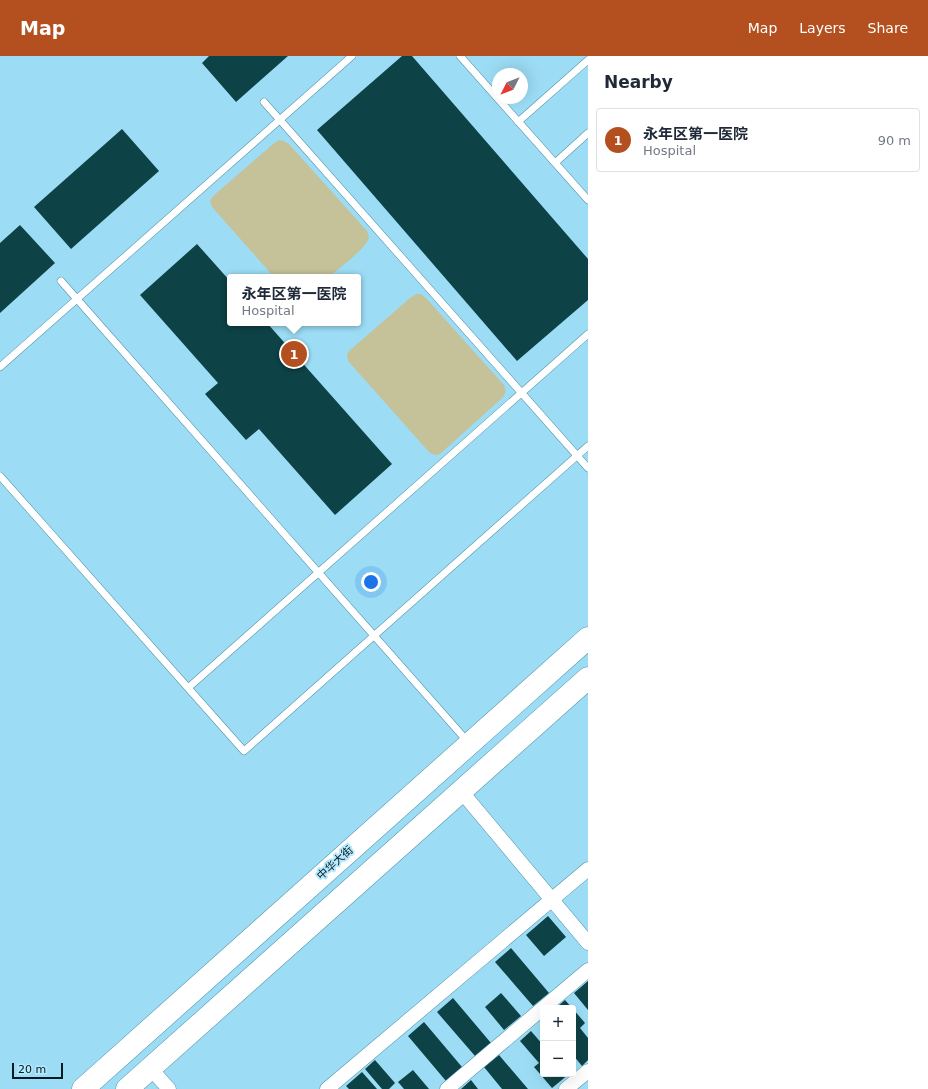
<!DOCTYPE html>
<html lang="en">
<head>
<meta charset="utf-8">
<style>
  :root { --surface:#fff; --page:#f6f6f7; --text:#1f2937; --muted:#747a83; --line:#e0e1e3; --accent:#b4501f }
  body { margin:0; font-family:"DejaVu Sans","Noto Sans SC",sans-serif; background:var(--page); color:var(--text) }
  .controls { position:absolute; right:12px; bottom:12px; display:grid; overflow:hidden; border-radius:4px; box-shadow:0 4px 16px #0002 }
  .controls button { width:36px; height:36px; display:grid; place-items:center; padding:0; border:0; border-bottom:1px solid var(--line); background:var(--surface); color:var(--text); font:20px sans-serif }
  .compass { position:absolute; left:492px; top:12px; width:36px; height:36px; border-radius:50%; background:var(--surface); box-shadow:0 4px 16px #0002; rotate:228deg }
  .scale { position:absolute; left:12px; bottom:10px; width:51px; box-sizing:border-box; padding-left:4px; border:2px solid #011a23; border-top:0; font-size:11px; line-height:14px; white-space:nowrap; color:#011a23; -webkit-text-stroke:3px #b5e8fb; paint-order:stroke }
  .you { position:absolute; left:371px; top:526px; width:14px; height:14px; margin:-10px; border:3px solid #fff; border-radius:50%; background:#1a73e8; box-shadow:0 0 0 6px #1a73e833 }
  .badge { display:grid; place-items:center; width:26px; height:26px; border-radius:50%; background:var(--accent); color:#fff; font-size:13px; font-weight:700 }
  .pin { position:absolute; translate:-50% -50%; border:2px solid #fff; box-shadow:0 1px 4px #0006 }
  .popup { position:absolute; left:227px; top:218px; width:134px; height:52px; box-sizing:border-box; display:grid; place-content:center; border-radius:4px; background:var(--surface); filter:drop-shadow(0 1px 3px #0005); font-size:13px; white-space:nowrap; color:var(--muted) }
  .popup b { font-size:15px; color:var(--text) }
  .popup::after { content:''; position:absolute; left:50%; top:100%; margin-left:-8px; border:8px solid transparent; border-top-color:var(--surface) }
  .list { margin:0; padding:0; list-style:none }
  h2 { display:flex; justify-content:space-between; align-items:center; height:52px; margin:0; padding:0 16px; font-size:17px }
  h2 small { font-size:13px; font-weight:400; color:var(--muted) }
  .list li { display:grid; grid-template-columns:26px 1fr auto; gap:12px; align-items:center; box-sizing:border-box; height:64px; margin:0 8px 8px; padding:0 8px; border:1px solid var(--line); border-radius:4px }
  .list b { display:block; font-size:15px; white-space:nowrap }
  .list p { margin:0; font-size:13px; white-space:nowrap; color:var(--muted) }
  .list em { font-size:13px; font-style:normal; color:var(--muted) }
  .map { position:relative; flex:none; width:588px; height:1033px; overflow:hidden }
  header { display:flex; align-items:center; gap:24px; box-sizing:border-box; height:56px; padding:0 20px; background:var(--accent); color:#fff }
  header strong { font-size:19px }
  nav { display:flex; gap:22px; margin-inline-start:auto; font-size:14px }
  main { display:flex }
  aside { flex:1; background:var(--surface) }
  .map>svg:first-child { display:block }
  .grass { fill:#c5c29a }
  .building { fill:#0d4246 }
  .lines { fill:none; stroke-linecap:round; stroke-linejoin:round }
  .service-casing { stroke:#5291a8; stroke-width:8 }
  .minor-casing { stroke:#5291a8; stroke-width:15 }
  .trunk-casing { stroke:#5291a8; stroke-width:23 }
  .service { stroke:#fff; stroke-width:7 }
  .minor { stroke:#fff; stroke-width:14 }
  .trunk { stroke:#fff; stroke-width:22 }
  .labels { text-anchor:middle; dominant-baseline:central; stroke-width:4; stroke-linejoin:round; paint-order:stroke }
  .street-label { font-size:11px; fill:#011a23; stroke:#b5e8fb }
</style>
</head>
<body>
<header>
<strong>Map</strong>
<nav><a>Map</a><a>Layers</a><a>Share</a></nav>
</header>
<main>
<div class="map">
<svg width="588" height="1033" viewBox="0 0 588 1033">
  <rect width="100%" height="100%" fill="#9cddf5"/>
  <path class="grass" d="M279 84 284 85 289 88 367 175C368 179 370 181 368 184 363 195 339 212 329 221H274L212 151 210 145 212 141 273 88Z
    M416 238H421L426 242 504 329C507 336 505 339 500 344L440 398C435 400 434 399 429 396L348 305 347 298 349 295 410 242Z"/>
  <path class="building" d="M209 0H288L236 46 202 7Z
    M402 0H412L588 203V244L517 305 317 74Z
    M122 73 159 115 71 193 34 151Z
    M20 169 55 207 0 257V187Z
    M197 188 230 225V267H267L392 408 335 459 259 373 246 384 205 338 218 327 140 239Z
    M548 860 566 881 544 900 526 879Z
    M511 892 549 937 533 950 495 906Z
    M588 925V954L574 937Z
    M501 937 521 960 504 974 485 951Z
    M453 942 491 987 475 1000 437 956Z
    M565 944 572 952H556Z
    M573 953 585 967 580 972 588 982V1004L582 1010 573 999Z
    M424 966 462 1011 446 1025 408 980Z
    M531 975 543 989V1018H569L552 1032 534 1011 539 1007 520 985Z
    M499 999 528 1033H502L484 1011Z
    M375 1004 395 1027 389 1033H382L365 1013Z
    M413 1014 429 1033H404L398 1026Z
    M362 1016 377 1033H349L346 1030Z
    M471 1024 478 1033H461Z"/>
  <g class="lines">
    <defs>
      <path id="service" d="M460 0 588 144
        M264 46 588 412
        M518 66 588 4
        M555 107 588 77
        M61 225 468 686
        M0 311 352 0
        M0 420 244 695 588 390
        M188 632 588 278"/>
      <path id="minor" d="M461 735 588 887
        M150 1012 169 1033
        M327 1033 588 813
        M447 1033 588 914
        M566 1033 588 1015"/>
      <path id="trunk" d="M83 1033 588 582
        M127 1033 588 622"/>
    </defs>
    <use href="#service" class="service-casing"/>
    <use href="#minor" class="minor-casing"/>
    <use href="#trunk" class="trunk-casing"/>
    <use href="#service" class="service"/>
    <use href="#minor" class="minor"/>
    <use href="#trunk" class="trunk"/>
  </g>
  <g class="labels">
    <g class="street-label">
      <text transform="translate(335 807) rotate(-42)">中华大街</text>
    </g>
  </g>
</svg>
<div class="controls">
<button>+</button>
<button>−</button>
</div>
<svg class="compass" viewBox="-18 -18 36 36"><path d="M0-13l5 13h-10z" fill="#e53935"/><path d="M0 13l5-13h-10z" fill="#747a83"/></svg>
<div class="scale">20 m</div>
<div class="you"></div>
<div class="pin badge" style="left:294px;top:298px">1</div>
<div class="popup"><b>永年区第一医院</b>Hospital</div>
</div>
<aside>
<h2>Nearby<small></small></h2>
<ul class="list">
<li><span class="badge">1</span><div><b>永年区第一医院</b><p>Hospital</p></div><em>90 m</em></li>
</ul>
</aside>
</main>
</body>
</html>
